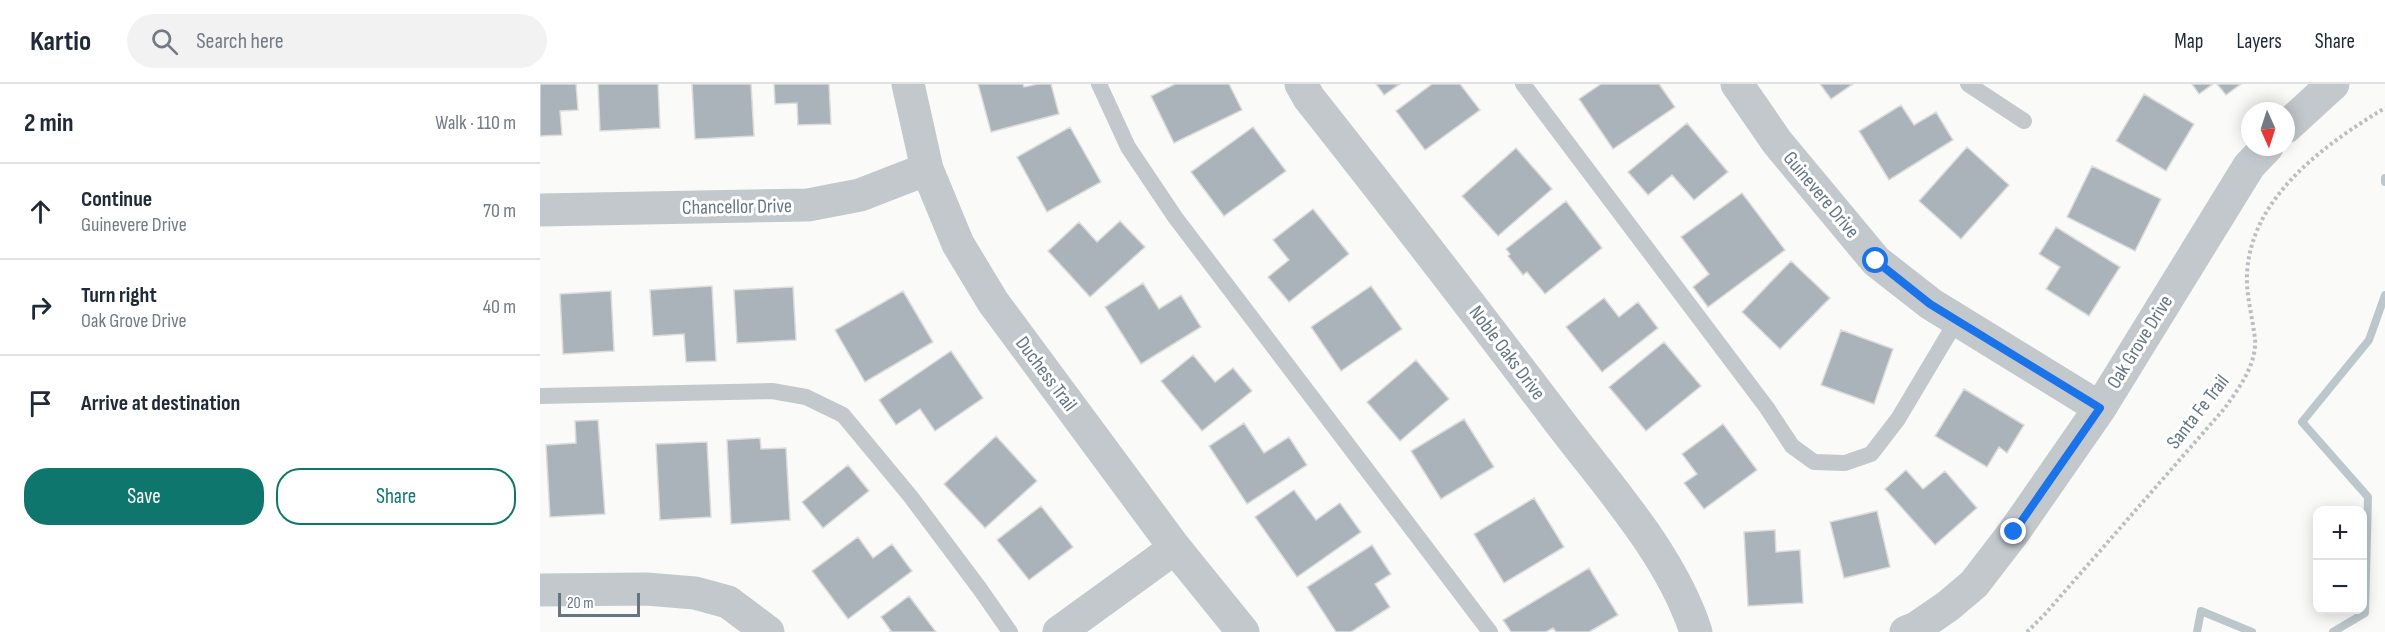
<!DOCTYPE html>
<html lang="en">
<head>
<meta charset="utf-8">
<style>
  :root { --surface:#fff; --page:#f2f2f3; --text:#1f2937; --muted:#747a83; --line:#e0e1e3; --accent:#0f766e }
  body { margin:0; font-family:"Sofia Sans Condensed",sans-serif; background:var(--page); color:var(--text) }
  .controls { position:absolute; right:18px; bottom:18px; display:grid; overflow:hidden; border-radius:12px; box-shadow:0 3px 15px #0003 }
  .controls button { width:54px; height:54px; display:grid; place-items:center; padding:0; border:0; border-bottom:2px solid var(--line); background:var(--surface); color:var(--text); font:30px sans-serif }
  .compass { position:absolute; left:1701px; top:18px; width:54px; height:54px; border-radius:50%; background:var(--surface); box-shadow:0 3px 15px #0003; rotate:177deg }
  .scale { position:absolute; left:18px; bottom:15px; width:82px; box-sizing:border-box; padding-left:6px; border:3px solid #657683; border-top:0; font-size:16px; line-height:21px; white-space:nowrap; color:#657683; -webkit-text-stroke:4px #fff; paint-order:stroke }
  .stop { position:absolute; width:18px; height:18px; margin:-14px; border:4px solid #1a73e8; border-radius:50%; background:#fff }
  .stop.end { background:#1a73e8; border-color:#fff; box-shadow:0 2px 6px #0008 }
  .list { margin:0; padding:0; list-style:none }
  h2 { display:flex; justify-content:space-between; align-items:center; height:78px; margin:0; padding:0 24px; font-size:26px }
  h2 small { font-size:20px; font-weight:400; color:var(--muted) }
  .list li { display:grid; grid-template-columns:39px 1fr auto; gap:18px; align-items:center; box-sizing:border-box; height:96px; padding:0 24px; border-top:2px solid var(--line) }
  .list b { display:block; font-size:22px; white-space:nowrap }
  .list p { margin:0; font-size:20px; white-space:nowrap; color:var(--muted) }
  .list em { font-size:20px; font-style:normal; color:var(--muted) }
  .actions { display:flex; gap:12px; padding:18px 24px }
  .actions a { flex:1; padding:14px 0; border:2px solid var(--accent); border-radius:24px; text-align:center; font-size:21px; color:var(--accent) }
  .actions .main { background:var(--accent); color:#fff }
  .icon { flex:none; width:33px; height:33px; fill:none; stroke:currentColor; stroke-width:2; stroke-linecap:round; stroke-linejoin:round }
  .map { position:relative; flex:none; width:1845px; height:548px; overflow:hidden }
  header { display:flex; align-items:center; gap:36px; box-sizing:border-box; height:84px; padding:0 30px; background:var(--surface); border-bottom:2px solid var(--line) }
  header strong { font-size:28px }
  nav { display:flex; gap:33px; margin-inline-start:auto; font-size:21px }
  .search { width:420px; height:54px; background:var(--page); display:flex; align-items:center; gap:15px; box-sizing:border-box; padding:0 21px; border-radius:33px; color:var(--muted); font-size:22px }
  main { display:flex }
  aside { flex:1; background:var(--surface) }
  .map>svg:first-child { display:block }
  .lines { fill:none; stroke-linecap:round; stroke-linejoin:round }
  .stream { stroke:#bbc7cb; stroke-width:8 }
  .building { fill:#aab3b9; stroke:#dcdcda; stroke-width:1.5 }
  .path { stroke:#bbbfc2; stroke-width:4; stroke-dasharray:3 3; stroke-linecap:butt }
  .service { stroke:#c3c8cc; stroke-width:16 }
  .minor { stroke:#c3c8cc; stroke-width:33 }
  .route { stroke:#1a73e8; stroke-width:8 }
  .labels { text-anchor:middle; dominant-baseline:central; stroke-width:6; stroke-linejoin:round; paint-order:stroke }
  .street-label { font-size:20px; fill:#657683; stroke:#fff }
</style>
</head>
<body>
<header>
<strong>Kartio</strong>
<div class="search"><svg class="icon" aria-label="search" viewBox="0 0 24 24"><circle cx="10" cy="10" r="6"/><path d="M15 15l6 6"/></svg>Search here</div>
<nav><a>Map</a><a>Layers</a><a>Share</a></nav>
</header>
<main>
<aside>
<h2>2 min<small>Walk · 110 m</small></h2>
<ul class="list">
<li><svg class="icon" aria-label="ahead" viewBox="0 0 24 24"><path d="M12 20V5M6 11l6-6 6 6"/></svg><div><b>Continue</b><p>Guinevere Drive</p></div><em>70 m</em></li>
<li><svg class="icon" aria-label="right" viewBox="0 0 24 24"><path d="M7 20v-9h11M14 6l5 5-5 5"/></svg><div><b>Turn right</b><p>Oak Grove Drive</p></div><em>40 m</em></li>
<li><svg class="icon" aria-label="arrive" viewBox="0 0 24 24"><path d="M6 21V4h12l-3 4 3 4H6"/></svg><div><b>Arrive at destination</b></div></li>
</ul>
<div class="actions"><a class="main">Save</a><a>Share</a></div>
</aside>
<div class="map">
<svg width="1845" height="548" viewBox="0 0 1845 548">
  <rect width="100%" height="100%" fill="#fafaf8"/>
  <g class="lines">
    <path class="stream" d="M1845 94V98
      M1657 548 1661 527 1712 548
      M1793 548 1825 529 1828 413 1762 338 1829 256 1845 211"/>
  </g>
  <path class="building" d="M0 0H36L38 26 20 27 22 51 0 52Z
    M58 0H118L120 44 60 47Z
    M152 0H211L214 52 155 55Z
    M234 0H289L291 40 258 41 257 19 235 20Z
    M438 0H483L484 3 498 0H511L519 30 451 48Z
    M635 0H689L702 26 634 59 611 12Z
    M836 0H860L844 11Z
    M892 0H920L940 26 885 66 856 27Z
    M1061 0H1119L1135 23 1073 65 1039 15Z
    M1280 0H1313L1291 15Z
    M1652 0H1673L1659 10Z
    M1677 0H1701L1686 11Z
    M1604 10 1654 40 1626 87 1576 57Z
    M1361 21 1374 41 1396 28 1413 56 1349 96 1319 47Z
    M1147 39 1188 88 1154 116 1132 91 1108 111 1088 88Z
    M530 43 561 98 507 128 477 73Z
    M713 43 746 87 684 132 651 88Z
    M1427 63 1469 101 1421 155 1379 117Z
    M976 64 1012 105 958 152 922 112Z
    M1552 82 1621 115 1595 167 1527 133Z
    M1202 109 1245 166 1168 223 1153 203 1169 190 1141 153Z
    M1026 117 1062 164 1005 210 987 188 983 191 968 172 970 170 966 165Z
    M773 125 809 170 749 218 728 193 749 176 733 156Z
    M580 137 605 163 550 213 508 167 539 138 557 158Z
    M1516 143 1580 183 1549 232 1506 205 1520 183 1499 170Z
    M1251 177 1290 214 1240 265 1202 228Z
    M603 199 619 225 641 211 661 243 601 280 565 223Z
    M172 202 176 277 146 278 144 250 113 252 110 206Z
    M831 202 862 245 801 287 771 243Z
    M253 203 256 256 197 259 194 206Z
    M71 207 74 267 23 270 20 210Z
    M363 207 393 258 325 298 295 246Z
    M1064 214 1079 233 1098 218 1118 244 1062 288 1026 243Z
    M1301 246 1353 265 1334 320 1281 301Z
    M1124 258 1161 302 1106 347 1069 303Z
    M411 267 443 314 395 347 380 325 356 341 339 316Z
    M653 271 675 298 693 284 712 307 662 347 621 297Z
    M876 276 909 315 860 357 827 318Z
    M1424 305 1484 341 1467 369 1459 363 1447 383 1395 352Z
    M924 335 954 383 901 415 871 367Z
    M58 336 65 430 10 433 6 361 36 359 35 337Z
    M704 339 724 369 749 353 767 381 707 420 669 362Z
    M1183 340 1217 386 1164 425 1144 399 1157 390 1142 370Z
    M456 352 497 397 445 444 404 400Z
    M220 354 221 365 246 364 250 436 191 440 187 356Z
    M167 358 171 433 120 436 116 360Z
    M308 381 329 407 283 444 262 418Z
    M1366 386 1383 405 1405 387 1437 424 1395 461 1345 405Z
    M754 406 776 436 800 419 821 448 757 493 715 433Z
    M994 414 1024 463 964 499 934 450Z
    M501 422 533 463 489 496 457 456Z
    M1337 427 1350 483 1304 494 1290 438Z
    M1235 446 1236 468 1260 466 1263 519 1208 522 1204 448Z
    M318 453 333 474 352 460 372 487 308 535 272 487Z
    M832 461 851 490 835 500 850 523 811 548H796L767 503Z
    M1049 484 1078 531 1049 548H1016L1013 544 1006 548H971L963 536Z
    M369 512 396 548H349L351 547 341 533Z"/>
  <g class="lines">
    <path class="path" d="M1487 548 1505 530 1684 325C1698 306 1717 280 1715 255 1713 237 1708 218 1707 200 1704 118 1782 62 1845 24"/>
    <path class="service" d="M559 0 588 63 635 133 950 548
      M983 0 1227 324 1252 362 1274 378 1305 379 1331 370 1358 335 1417 236
      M1428 0 1484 37
      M0 312 232 307 266 313 303 331 371 413 440 505 470 548"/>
    <path class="minor" d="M368 0 387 85 418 160 453 218 635 464 703 548
      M761 0 769 14C853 120 936 228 1018 336 1067 401 1131 470 1156 548
      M1197 0 1237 58 1336 177 1391 220 1560 324
      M1746 43 1793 0
      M0 126 268 121 320 111 387 85
      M0 506 106 505 155 509 188 518 228 548
      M519 548 635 464
      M1366 548 1376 544 1408 522 1434 500 1474 448 1560 324 1709 82 1727 63"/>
  </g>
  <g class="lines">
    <path class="route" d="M1336 177 1390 220 1560 324 1474 448"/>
  </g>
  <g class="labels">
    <g class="street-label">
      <text transform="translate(1281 111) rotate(50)">Guinevere Drive</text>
      <text transform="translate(197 123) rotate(-1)">Chancellor Drive</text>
      <text transform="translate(1600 258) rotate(-58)">Oak Grove Drive</text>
      <text transform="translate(967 269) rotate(53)">Noble Oaks Drive</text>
      <text transform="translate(506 290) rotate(53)">Duchess Trail</text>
      <text transform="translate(1658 328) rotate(-52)">Santa Fe Trail</text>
    </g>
  </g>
</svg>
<div class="controls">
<button>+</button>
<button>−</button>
</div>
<svg class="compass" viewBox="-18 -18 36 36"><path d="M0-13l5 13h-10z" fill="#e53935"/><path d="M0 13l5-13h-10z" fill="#747a83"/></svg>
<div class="scale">20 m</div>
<div class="stop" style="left:1336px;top:177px"></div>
<div class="stop end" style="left:1474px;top:448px"></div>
</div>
</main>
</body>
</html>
